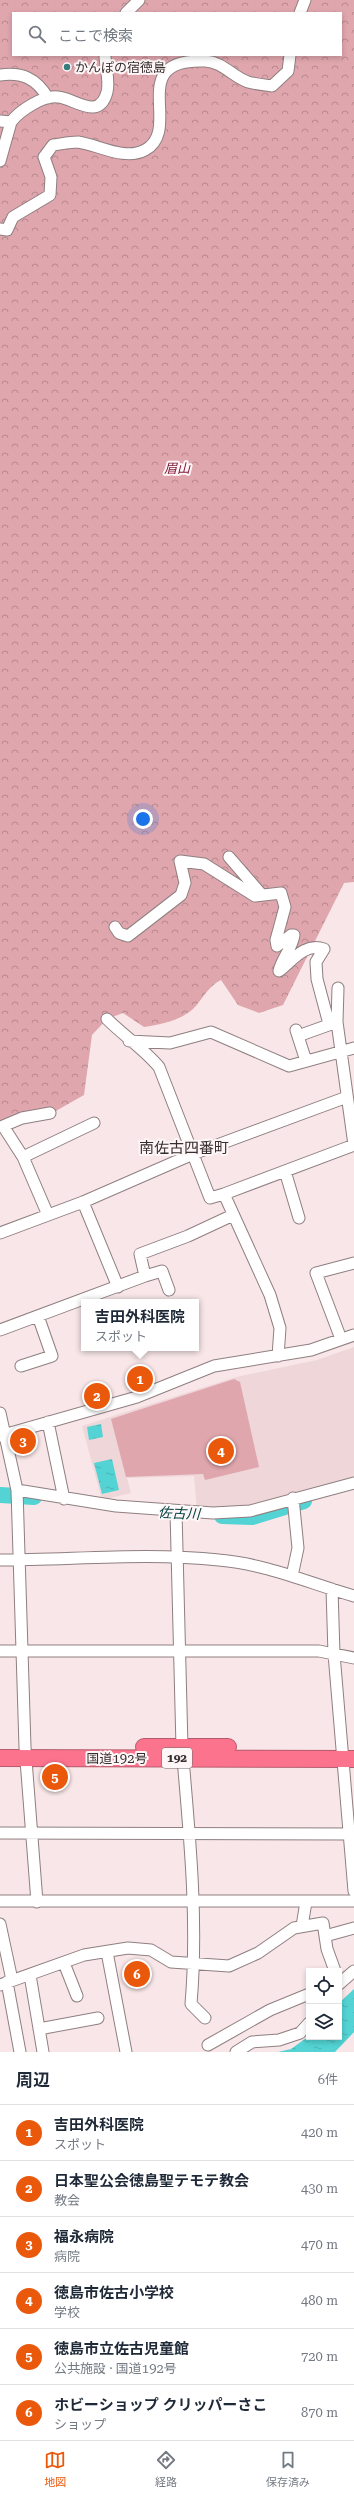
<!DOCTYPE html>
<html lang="ja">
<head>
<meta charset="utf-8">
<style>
  :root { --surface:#fff; --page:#f2f2f3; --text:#1f2937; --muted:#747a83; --line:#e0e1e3; --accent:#ea580c }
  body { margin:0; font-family:"Roboto Serif","Noto Sans JP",serif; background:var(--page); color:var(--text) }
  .controls { position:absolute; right:12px; bottom:12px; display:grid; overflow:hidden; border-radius:0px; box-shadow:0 2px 6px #0003 }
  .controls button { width:36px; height:36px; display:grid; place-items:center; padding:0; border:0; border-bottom:1px solid var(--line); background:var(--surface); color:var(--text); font:20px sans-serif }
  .you { position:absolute; left:143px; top:819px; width:14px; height:14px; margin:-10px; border:3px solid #fff; border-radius:50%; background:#1a73e8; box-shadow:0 0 0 6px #1a73e833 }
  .badge { display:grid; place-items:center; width:26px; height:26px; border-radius:50%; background:var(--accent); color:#fff; font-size:13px; font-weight:700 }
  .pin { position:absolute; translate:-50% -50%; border:2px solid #fff; box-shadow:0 1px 4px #0006 }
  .popup { position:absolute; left:81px; top:1299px; width:118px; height:52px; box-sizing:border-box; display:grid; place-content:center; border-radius:0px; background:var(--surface); filter:drop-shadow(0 1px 3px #0005); font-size:13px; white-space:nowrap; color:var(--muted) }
  .popup b { font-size:15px; color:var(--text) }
  .popup::after { content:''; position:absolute; left:50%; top:100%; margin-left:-8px; border:8px solid transparent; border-top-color:var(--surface) }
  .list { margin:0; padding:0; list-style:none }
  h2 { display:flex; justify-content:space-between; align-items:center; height:52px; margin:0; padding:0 16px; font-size:17px }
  h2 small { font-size:13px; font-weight:400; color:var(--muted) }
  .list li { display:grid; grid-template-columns:26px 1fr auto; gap:12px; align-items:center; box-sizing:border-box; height:56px; padding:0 16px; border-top:1px solid var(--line) }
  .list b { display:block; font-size:15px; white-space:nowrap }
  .list p { margin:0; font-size:13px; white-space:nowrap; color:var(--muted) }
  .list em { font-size:13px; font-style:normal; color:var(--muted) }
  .icon { flex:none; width:22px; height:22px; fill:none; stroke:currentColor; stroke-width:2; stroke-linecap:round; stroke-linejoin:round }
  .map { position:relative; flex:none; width:354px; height:2052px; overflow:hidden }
  .search { position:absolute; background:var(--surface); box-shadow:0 2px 6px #0003; left:12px; right:12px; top:12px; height:44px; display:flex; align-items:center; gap:10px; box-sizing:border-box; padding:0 14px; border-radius:0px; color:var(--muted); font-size:15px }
  .sheet { height:388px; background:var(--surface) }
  nav { display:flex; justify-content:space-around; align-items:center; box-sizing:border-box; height:56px; border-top:1px solid var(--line); background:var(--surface); font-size:11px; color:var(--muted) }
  nav a { display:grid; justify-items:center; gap:2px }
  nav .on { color:var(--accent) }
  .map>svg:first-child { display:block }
  .built { fill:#efd6d9 }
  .forest { fill:url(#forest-crowns); fill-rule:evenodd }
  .pitch { fill:#e0a6ad }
  .water { fill:url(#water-ripples) }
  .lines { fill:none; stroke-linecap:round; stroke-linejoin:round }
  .river { stroke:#53d3d3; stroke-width:16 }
  .minor-casing { stroke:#8f7f81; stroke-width:13 }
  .highway-casing { stroke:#b65b6d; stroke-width:18 }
  .minor { stroke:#fff; stroke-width:11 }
  .highway { stroke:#fc738e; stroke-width:16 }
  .poi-dot { fill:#347d7c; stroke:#fef6f7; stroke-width:1.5 }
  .labels { text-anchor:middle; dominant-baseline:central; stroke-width:4; stroke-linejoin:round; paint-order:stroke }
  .shield { fill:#fef6f7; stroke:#716b6b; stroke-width:1 }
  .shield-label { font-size:12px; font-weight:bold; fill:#352f2f }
  .poi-label { font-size:13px; fill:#352f2f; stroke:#fef6f7; text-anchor:start }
  .park-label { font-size:13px; font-style:italic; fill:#821737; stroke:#fef6f7 }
  .street-label { font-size:13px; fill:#352f2f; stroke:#fef6f7 }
  .water-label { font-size:14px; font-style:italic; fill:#024040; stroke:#fef6f7 }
  .quarter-label { font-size:15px; fill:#352f2f; stroke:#fef6f7 }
</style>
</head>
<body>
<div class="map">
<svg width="354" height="2052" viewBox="0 0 354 2052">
  <defs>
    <pattern id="forest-crowns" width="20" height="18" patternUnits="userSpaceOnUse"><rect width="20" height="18" fill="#e0a6ad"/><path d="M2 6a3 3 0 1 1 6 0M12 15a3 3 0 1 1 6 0" fill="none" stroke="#b6888d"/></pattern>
    <pattern id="water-ripples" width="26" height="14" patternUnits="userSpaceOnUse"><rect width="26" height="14" fill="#53d3d3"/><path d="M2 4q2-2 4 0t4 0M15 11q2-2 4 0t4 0" fill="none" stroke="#49b5b5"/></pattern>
  </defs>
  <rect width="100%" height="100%" fill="#f8e6e8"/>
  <path class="built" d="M354 1347V1479L249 1505 197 1510 194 1476 127 1478 131 1493 102 1500 82 1426 236 1377 317 1360Z"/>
  <path class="forest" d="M0 0H354V882L344 883 283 1005 259 1013 238 1005 221 980C208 986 203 999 193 1009 179 1021 162 1024 144 1027L123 1013 107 1019 92 1035 84 1095 54 1112 0 1125ZM13 13H341V55H13Z"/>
  <path class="pitch" d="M234 1379 240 1382 259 1467 205 1480 203 1474 126 1477 111 1419Z"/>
  <path class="water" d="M101 1424 103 1437 89 1440 87 1427Z
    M112 1459 119 1490 102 1494 94 1463Z
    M354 1989V2032L335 2052H278L291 2049 309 2036 339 2037V2003Z"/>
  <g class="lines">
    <path class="river" d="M0 1495 34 1497
      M222 1516 252 1517 304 1501"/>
    <defs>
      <path id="minor" d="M126 13 139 0
        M300 13 305 0
        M0 75C22 72 36 78 48 98
        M0 121 11 122C19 111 43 95 58 97 74 98 99 122 107 92 110 81 105 66 105 55
        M0 161 11 122
        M0 229 7 230 13 217 50 195 51 177 44 157 53 145C61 144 70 142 78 142 99 145 125 161 145 150 184 129 124 58 205 61 223 62 233 77 248 82 256 84 265 85 272 86L288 71 290 55
        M229 857 262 895
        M115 927 119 933 128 936 181 895 185 883 180 861 204 864 255 896 281 893 285 907 276 940 277 946 291 935H294C292 949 282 958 279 971 292 961 305 942 324 949L316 962 317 979 329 1024
        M107 1019C124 1036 144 1049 159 1067L210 1198 224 1194
        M337 1022 338 988
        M296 1030 306 1061
        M298 1036 337 1022 354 1145
        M129 1041 170 1043 211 1032 289 1066 354 1048
        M23 1157 94 1123
        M285 1171 299 1218
        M83 1202 118 1287
        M48 1215 23 1157 3 1126 22 1118 50 1113
        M0 1233 83 1202 193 1154 347 1097
        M145 1276 162 1271 169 1290
        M0 1330 145 1276 140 1254 188 1236 233 1215
        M341 1339 316 1273 354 1263
        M278 1356 280 1328 270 1295 224 1194 354 1145
        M21 1366 52 1356 38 1316
        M0 1413 17 1490 25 1747 37 1902
        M48 1422 64 1499
        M0 1436 137 1397 214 1366 311 1350 354 1335
        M17 1490 116 1506 213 1513 250 1511 354 1483
        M176 1511 182 1747
        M0 1560C72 1560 147 1552 219 1560 266 1564 309 1583 354 1596
        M292 1576 298 1548 293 1498
        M332 1589 334 1654 354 1891
        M0 1651H319L354 1658
        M183 1759C190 1840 198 1922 191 2004L205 2018
        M0 1833 354 1834
        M0 1901H354
        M0 1924 12 1980
        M302 1926 306 1902
        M325 1936 354 1928
        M107 1952 126 2052
        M64 1963 77 1996
        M30 1975 43 2052
        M7 1982 20 2052
        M339 1984 354 1971
        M0 1985 84 1955 128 1948 151 1950 171 1962 229 1966 258 1953 294 1928 323 1923 327 1949 335 1971
        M39 2029 98 2018
        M208 2045 270 2010 309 1994
        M236 2052 252 2042 279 2040 300 2033 309 2023"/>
      <path id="highway" d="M144 1747H228
        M0 1758 354 1759"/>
    </defs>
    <use href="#minor" class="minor-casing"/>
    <use href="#highway" class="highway-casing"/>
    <use href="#minor" class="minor"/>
    <use href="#highway" class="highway"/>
  </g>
  <circle class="poi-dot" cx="67" cy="67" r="4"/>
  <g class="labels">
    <rect class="shield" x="162" y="1748" width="30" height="20" rx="3"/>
    <g class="shield-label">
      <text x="177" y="1758">192</text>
    </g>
    <g class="poi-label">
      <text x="75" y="67">かんぽの宿徳島</text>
    </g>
    <g class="park-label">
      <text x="177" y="468">眉山</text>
    </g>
    <g class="street-label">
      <text x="117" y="1758">国道192号</text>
    </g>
    <g class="water-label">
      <text transform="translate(179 1513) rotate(3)">佐古川</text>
    </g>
    <g class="quarter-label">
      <text x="184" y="1148">南佐古四番町</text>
    </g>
  </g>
</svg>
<div class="controls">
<button><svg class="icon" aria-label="locate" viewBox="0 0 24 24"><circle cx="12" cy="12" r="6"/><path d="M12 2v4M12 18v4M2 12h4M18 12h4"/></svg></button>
<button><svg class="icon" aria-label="layers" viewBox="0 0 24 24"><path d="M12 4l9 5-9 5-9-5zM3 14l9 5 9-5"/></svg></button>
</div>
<div class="you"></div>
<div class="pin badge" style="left:140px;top:1379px">1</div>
<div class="popup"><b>吉田外科医院</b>スポット</div>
<div class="pin badge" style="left:97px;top:1396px">2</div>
<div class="pin badge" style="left:23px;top:1441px">3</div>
<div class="pin badge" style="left:221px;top:1451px">4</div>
<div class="pin badge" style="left:55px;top:1777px">5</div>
<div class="pin badge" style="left:137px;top:1974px">6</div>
<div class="search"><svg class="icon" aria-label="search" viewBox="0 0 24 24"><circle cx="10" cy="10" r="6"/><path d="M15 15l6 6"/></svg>ここで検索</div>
</div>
<section class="sheet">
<h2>周辺<small>6件</small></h2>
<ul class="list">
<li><span class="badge">1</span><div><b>吉田外科医院</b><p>スポット</p></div><em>420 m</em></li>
<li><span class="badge">2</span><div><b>日本聖公会徳島聖テモテ教会</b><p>教会</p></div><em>430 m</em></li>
<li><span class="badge">3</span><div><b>福永病院</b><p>病院</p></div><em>470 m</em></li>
<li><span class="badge">4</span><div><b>徳島市佐古小学校</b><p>学校</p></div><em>480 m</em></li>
<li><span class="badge">5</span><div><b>徳島市立佐古児童館</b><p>公共施設 · 国道192号</p></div><em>720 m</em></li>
<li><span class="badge">6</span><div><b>ホビーショップ クリッパーさこ</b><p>ショップ</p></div><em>870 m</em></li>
</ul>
</section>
<nav>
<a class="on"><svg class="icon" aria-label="map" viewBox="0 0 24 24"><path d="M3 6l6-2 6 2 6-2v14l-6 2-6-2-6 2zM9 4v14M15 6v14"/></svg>地図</a>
<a><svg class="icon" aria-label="directions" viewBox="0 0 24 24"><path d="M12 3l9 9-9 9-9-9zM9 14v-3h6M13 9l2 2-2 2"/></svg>経路</a>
<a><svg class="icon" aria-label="saved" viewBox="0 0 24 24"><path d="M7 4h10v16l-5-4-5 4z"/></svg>保存済み</a>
</nav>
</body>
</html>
